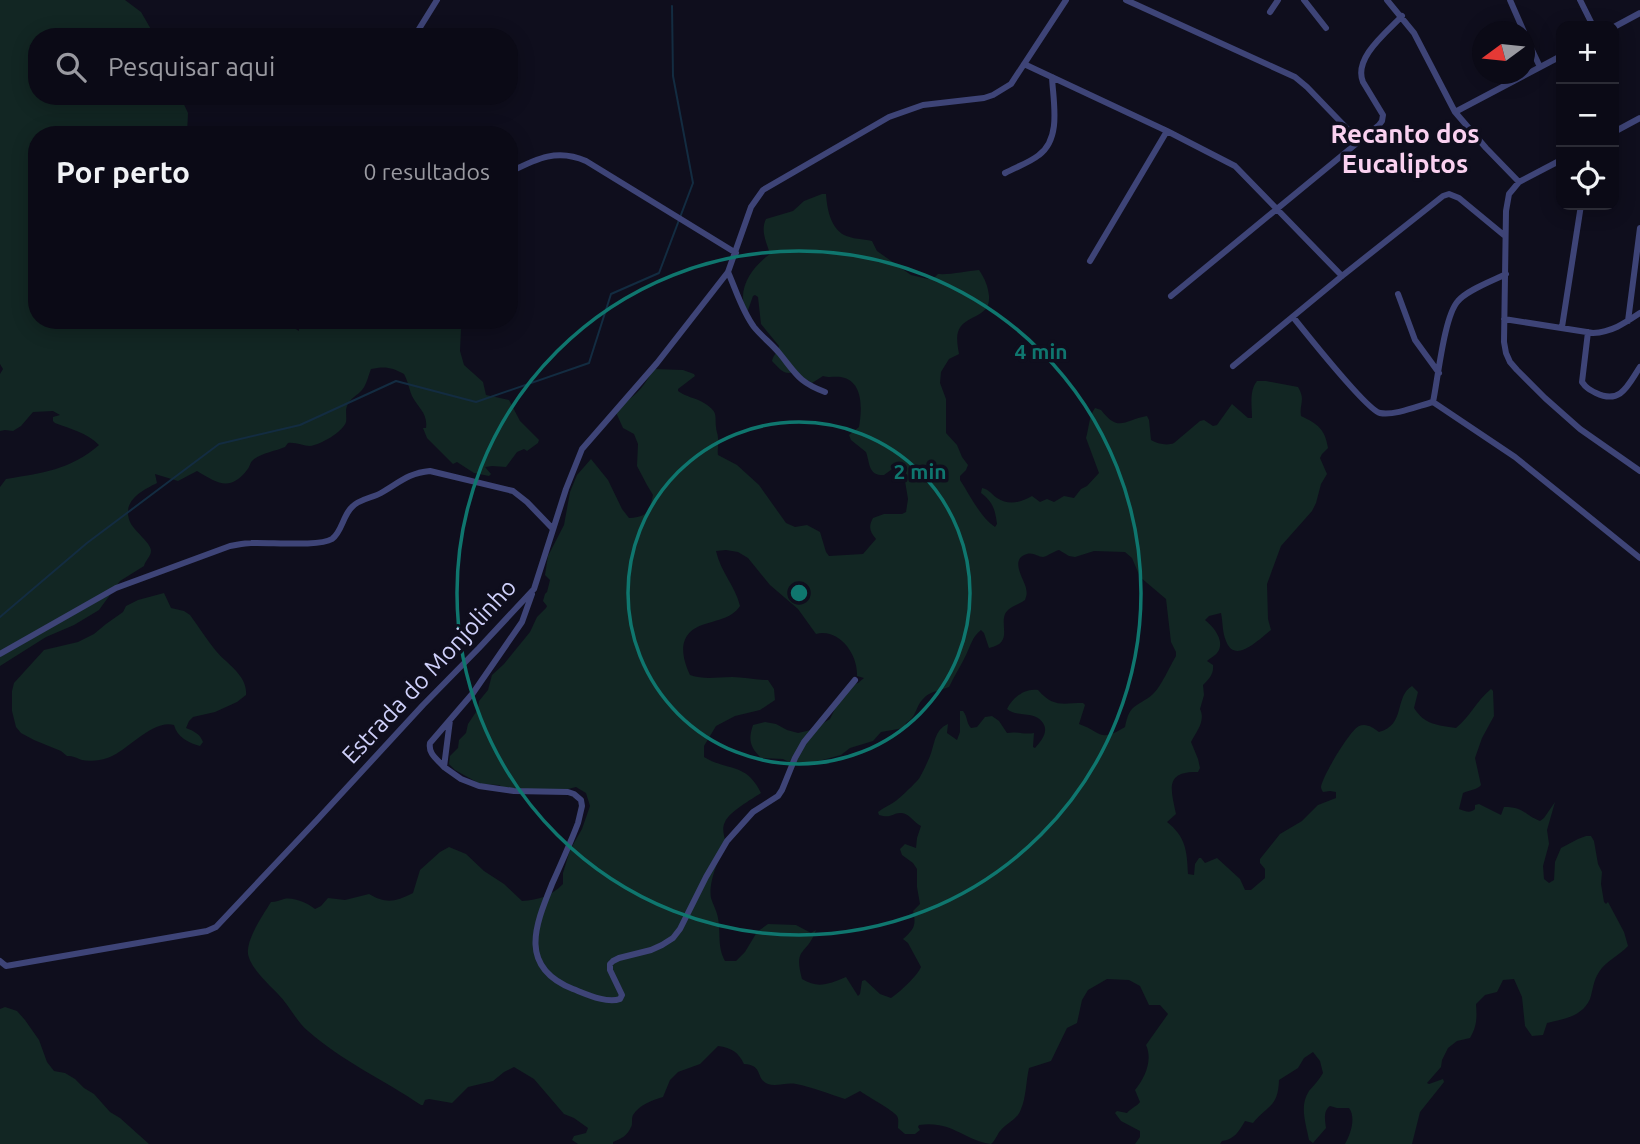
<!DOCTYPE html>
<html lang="pt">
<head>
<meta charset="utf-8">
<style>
  :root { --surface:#0b0a16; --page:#191823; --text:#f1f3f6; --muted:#9a9aa1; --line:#2b2b35 }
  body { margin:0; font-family:Ubuntu,sans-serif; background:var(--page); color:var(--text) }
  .controls { position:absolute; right:21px; top:21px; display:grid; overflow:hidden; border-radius:14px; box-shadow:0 4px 18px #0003 }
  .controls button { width:63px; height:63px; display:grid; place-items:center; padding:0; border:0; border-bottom:2px solid var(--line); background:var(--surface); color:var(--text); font:35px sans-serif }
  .compass { position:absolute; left:1472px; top:21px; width:63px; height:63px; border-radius:50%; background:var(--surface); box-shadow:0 4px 18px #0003; rotate:255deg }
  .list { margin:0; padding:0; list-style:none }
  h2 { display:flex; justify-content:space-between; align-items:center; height:91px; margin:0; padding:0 28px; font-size:30px }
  h2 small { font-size:23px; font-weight:400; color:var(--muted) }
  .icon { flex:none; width:38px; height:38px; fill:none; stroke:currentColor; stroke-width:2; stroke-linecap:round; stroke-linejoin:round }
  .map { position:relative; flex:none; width:1640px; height:1144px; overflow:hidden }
  .search { position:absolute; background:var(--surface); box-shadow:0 4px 18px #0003; left:28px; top:28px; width:490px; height:77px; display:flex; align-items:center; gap:18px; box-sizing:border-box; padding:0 24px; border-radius:28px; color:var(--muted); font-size:26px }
  .panel { position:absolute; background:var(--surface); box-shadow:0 4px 18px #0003; left:28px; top:126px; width:490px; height:203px; border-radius:28px }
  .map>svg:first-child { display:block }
  .green { fill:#122623; fill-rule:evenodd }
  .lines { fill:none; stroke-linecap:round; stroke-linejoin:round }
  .stream { stroke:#132c41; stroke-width:2 }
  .minor { stroke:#3e4477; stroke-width:6 }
  .ring { fill:none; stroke:#0f766e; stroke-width:3.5 }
  .labels { text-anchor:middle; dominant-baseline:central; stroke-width:7; stroke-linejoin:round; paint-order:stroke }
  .street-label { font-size:24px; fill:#cfd0fa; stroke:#0f0e1d }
  .neighbourhood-label { font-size:26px; font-weight:bold; fill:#fad1f0; stroke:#0f0e1d }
  .centre { fill:#0f766e; stroke:#0f0e1d; stroke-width:3.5 }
  .ring-label { font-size:21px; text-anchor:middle; font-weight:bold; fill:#0f766e; stroke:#0f0e1d; stroke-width:7; stroke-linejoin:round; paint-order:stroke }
</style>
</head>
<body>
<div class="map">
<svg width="1640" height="1144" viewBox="0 0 1640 1144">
  <rect width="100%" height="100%" fill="#0f0e1d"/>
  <path class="green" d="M0 0H125L141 12 152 31 162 37H37V96H180L188 113 187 135H37V320H281L299 331V320H411L414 325 440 323 452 320 461 329 460 351 464 365 483 382 486 395 509 400 520 421 539 440 538 443 527 451 524 449 517 452 506 467 492 466 485 467 491 474 489 476 474 473 457 462 453 464 427 438 423 428H426C428 413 418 408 412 396 409 389 408 381 404 374 392 367 384 366 371 369 368 376 367 384 362 390 357 396 350 398 347 406 345 411 347 417 346 422 343 432 320 445 310 446 303 446 296 442 288 443L285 447C276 451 261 453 253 460 250 462 250 467 247 470 230 492 217 483 197 471L178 481 155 474 157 483C141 491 120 502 131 524 134 529 139 533 142 537 145 540 151 546 151 551 151 556 145 561 144 566L120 581 99 610 74 625 46 637 0 666V487L6 479C42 473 70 470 99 445 87 433 71 429 55 423L53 421V417L60 415 53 411 33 412 21 426 13 431 5 430 0 431V374L3 369 0 364Z
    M822 194H826C827 208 830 227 844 235 852 239 863 239 872 241L877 251 911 275 928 279 935 277 938 274C950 275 966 271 979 270 985 279 988 286 989 296 991 319 964 314 958 332 956 338 958 348 959 354L949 359 941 372 940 383 946 399V433L957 445 962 457 968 465 966 470 960 476V480C970 495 980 517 995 527L997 524C995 509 993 502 981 493L982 488C990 490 991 494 997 498 1009 506 1022 502 1032 496L1040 502 1047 499 1054 502 1064 496 1074 498 1081 489 1087 486 1099 473 1086 438C1089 428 1089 416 1095 408L1101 410C1119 433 1124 420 1147 416L1149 420 1151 440C1157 444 1168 446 1174 443L1200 421 1204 420 1213 426 1217 425 1232 404 1248 418H1252C1252 406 1249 391 1257 381H1266L1298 387C1306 400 1299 404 1301 416 1318 424 1325 429 1328 448L1322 454 1320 458 1327 474 1321 484 1316 503 1312 511 1281 546 1267 584 1268 619 1271 630C1259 639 1235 665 1226 641 1222 632 1223 622 1221 613L1209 616 1205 620C1214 627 1226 642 1217 653 1215 656 1210 658 1207 661L1213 665C1214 674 1209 679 1203 685L1204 695 1200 709C1206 721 1196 732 1191 742L1198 759 1200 768 1198 772C1164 771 1171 790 1176 814L1167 822C1186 837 1187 851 1188 874L1194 875 1195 864 1199 858H1201L1205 863 1217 858 1240 879 1245 890H1251L1265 878V869L1260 863V859L1280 834 1302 821 1318 805 1336 798V792L1330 791 1323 792C1322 790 1321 789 1321 787 1322 777 1350 730 1359 726 1367 723 1373 728 1379 732 1406 725 1394 697 1412 686L1418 692 1414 708C1425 725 1437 725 1456 728 1470 717 1477 700 1491 689L1493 691 1494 716 1482 738 1475 758 1481 785C1477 790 1469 790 1463 793L1459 809C1465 811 1470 814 1475 809V805L1479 804 1501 815 1504 807C1525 807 1524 815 1540 821L1544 818 1555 802 1547 830 1549 844 1543 866 1544 879 1549 883 1554 880 1555 862 1561 848 1578 839 1586 836H1591L1594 841 1598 864 1602 872 1601 884 1604 902 1606 904 1608 902 1624 932 1628 946C1620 955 1606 961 1599 972 1593 981 1593 990 1590 999 1582 1017 1563 1019 1547 1023L1543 1035 1532 1036 1525 1026 1522 997 1514 979 1503 980 1497 992 1485 995 1476 1004C1477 1018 1477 1026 1470 1038L1457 1041 1448 1048 1442 1060 1441 1067 1427 1083 1429 1084 1443 1079 1444 1082 1420 1112 1412 1144H1345C1351 1134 1356 1117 1349 1108H1337L1330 1106C1323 1111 1325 1120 1326 1128L1313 1143 1309 1140C1306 1123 1299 1106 1309 1091 1314 1085 1319 1080 1323 1073L1320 1061 1313 1052 1304 1058 1298 1068 1279 1080C1278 1107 1269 1104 1253 1123L1245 1121C1239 1131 1234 1140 1222 1141L1220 1144H1135L1140 1137V1131L1121 1121 1115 1113 1117 1111 1127 1113C1131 1108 1136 1107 1140 1102L1135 1090C1145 1078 1153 1060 1146 1045L1168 1014 1160 1005H1149L1140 986 1129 980 1107 979 1088 990 1082 1000 1077 1023 1067 1028 1051 1061 1029 1068C1026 1081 1026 1098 1021 1109 1018 1119 1008 1122 1001 1130 997 1134 996 1140 991 1144 964 1140 951 1120 919 1125L918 1127 920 1130 915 1134H905L898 1128C898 1123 899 1119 897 1116 893 1110 868 1097 860 1091L845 1099C829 1094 812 1087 796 1084 787 1082 776 1087 768 1084 755 1079 764 1065 744 1064 738 1052 732 1048 718 1046L700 1064 678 1072 670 1080 663 1097C652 1100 639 1105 633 1115 631 1119 633 1124 631 1127 628 1135 621 1139 613 1142V1144H578L572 1140 574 1136 586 1133 588 1128 574 1118 564 1114 534 1079 514 1067 504 1072 493 1081 468 1087 452 1103 429 1099 425 1100 423 1105H421C384 1080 342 1061 308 1031 296 1021 289 1005 278 994 269 985 246 964 248 950 249 935 263 915 271 902 276 902 280 900 284 899 294 897 307 903 315 909L321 906 328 898 345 900 369 894C386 904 395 902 413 893L420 870 440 852 449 847 466 854 484 871 504 884 522 901C539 900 551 896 563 884V873L570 850 582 829 590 806 586 793 576 787 564 790 509 791 499 785 480 784 455 770 449 764 450 756 458 748 459 740 466 733 468 724 478 709 479 701 488 690 492 675 504 664 530 632 537 617 546 608 547 606 543 601 545 594 547 592 550 580 545 575 548 556 564 525 570 492 577 475 591 459 608 480 622 509 629 518C648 517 649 512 653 495L647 485 637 466 638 444 634 434 623 428 614 408C636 397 641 390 654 369L683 370 694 374 695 376 678 389V391C686 397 696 398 704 403 718 412 715 414 716 427 716 431 718 434 718 438 719 444 717 449 718 455L737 465 759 485 786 523 795 527 807 525 820 532 826 552 829 556 863 554 876 539C870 532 868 527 873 518L884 514H902L906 512 908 499 903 469 895 467 884 475C868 476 870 463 866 452L851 440 849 435 859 427C862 410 864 381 841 377 834 376 830 378 823 376L812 383 794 372C784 376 779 368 772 361 773 355 778 352 779 346L761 324 758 297 755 295 753 296 747 313C735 290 752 267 770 254 767 243 760 231 766 219L793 211 804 201ZM726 550 738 552 748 558 770 585 798 609 816 634C839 628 858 654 857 676L864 678 858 683 846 686 830 719 811 730 798 733 787 730 776 724 765 722 753 725C748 740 750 747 761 758L783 759 794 765H804L841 755 850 748 873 741 881 732 904 728 906 723C917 717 915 707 923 699 930 691 939 691 949 687 954 676 961 666 966 655 971 645 972 637 981 630L984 633 989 648C1013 643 1000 627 1005 614 1008 607 1020 604 1025 600 1027 594 1027 594 1026 588 1024 579 1009 559 1027 554 1033 552 1038 557 1043 557 1048 556 1054 551 1059 550L1069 556 1075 557 1094 551 1125 552 1132 558 1140 577 1166 599 1171 642 1176 652V656C1170 666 1161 687 1153 694 1137 708 1130 702 1125 727 1099 743 1102 732 1079 724L1085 705 1083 703C1062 703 1054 708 1038 690 1025 688 1013 697 1007 709 1017 718 1035 710 1043 723 1049 732 1041 741 1035 748L1033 747 1034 733C1024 735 1017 731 1007 733L999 721 992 716 985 717 977 727 971 728C966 723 968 717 963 711H960V732L957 740 947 733 948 724C934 730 935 744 930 756 927 763 924 770 920 777 919 780 901 797 897 800 891 805 884 807 878 812L879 815C892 819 893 812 902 813 910 814 914 823 921 826L917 838 916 848 905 844 900 849 902 855 913 863 917 869V887L920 904 913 911C917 926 913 930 903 939L908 943 921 967C918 975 898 994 891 998L880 994 865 980 862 981 860 994 858 996 846 977C829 984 818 989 802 979 793 946 807 956 816 930L811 933 796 925 768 924 757 932 745 952 736 961H725C717 946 721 935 718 918 717 911 713 905 711 898 708 883 719 857 726 845 725 838 721 829 725 822 729 812 752 799 761 793 746 762 729 772 704 757V746L716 726 735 716 760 710 775 700 774 689 768 680C755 680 744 677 732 677 716 677 705 680 690 675 680 654 678 632 705 624 714 621 725 619 732 614 735 612 738 609 740 606 735 585 721 573 716 551Z
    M164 593 171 608 184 611 190 615C199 627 207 640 216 651 227 664 248 676 246 695L237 702 215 712 193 717 189 721 186 728C194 731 200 734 203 742L200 746C189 743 177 737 174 725 153 719 128 750 110 757 103 760 90 762 82 760 76 758 74 756 67 756L61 751 34 740 21 733 16 727 12 711V691L14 683 44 650 78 642 94 634 106 624 123 612 126 606 138 600Z
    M5 1007 17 1011 25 1020 39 1040 47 1062 54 1071 65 1073 75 1079 84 1088 94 1094 110 1112 120 1118 149 1144H0V1009Z"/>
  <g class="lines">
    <path class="stream" d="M0 617 87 543 219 444 300 425 396 381 476 402 589 363 611 294 659 273 693 183 673 76 672 6"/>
    <path class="minor" d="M1126 0 1295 77 1307 87 1360 142
      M1304 0 1326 28
      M1387 0 1414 33 1455 112 1486 148 1519 182 1561 160
      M1510 0 1524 32
      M1580 0 1593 26
      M1270 12 1278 0
      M1614 27 1640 13
      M1524 33 1540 67
      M414 37 437 0
      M1024 64 1167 131 1235 166 1342 276
      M1455 112 1561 56
      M1614 132 1640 118
      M510 172C536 159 557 148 586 161L736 253
      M1005 173C1016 167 1029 163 1039 155 1062 138 1053 101 1052 77
      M1519 182 1509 194 1506 211 1504 342 1506 353 1510 362 1517 370 1545 398 1580 429 1640 471
      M1090 261 1167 131
      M728 272C736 290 742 311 754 327 762 337 772 344 780 354 797 375 799 382 825 392
      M1398 294 1415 340 1439 373
      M1171 296 1379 125 1382 121 1383 115 1363 82C1353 58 1387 32 1402 16
      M1293 317C1305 332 1367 410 1380 413 1394 416 1418 406 1433 402
      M1504 319 1593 333C1612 332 1625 323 1640 313
      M1628 321 1640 228
      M1562 327 1581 205
      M1588 332 1582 382C1586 388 1590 390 1596 393 1621 405 1628 385 1640 367
      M1233 366 1342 276 1443 196 1449 194 1459 198 1505 236
      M1433 402 1515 457 1640 558
      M1433 402C1438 379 1444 316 1458 301 1467 290 1492 281 1506 274
      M0 654 116 588 230 546C237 545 244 543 251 543 269 542 319 547 332 539 342 532 343 515 352 507 359 499 372 498 381 493 399 483 408 473 430 471L513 491 527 502 553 529
      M450 720 444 767 461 779 479 786 514 791 568 792 574 794 581 800 582 806 578 823C570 844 561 864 552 884 535 926 518 967 573 989 586 994 607 1004 620 999L622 995 610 970V964L613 961 619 958 651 950 662 945 673 938 680 929 706 877 727 841 753 812 778 796 782 790 795 758 804 742 855 680
      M444 767C437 759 428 754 430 743L473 693 522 622 532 594
      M0 961 6 966 207 931 216 927 317 820 423 705 479 648 534 589 566 489 582 449 657 363 728 272 751 207 763 190 889 117 923 105 984 98 993 95 1011 84 1066 0"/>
  </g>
  <g class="ring">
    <circle cx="799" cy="593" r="171"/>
    <circle cx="799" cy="593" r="342"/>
  </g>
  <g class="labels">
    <g class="street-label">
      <text transform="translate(429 671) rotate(-47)">Estrada do Monjolinho</text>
    </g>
    <g class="neighbourhood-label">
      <text x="1405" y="133">Recanto dos<tspan x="1405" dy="30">Eucaliptos</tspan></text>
    </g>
  </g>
  <circle cx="799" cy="593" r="10" class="centre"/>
  <g class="ring-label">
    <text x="1041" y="359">4 min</text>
    <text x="920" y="479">2 min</text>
  </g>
</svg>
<div class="controls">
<button>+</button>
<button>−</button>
<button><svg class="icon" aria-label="locate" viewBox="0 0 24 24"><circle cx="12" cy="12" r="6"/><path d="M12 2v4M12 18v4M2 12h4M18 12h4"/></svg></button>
</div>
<svg class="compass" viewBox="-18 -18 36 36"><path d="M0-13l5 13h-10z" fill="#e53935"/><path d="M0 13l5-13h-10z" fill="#9a9aa1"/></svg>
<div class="search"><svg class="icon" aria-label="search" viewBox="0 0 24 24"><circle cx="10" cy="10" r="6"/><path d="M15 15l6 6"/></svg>Pesquisar aqui</div>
<section class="panel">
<h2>Por perto<small>0 resultados</small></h2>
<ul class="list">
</ul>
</section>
</div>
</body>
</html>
